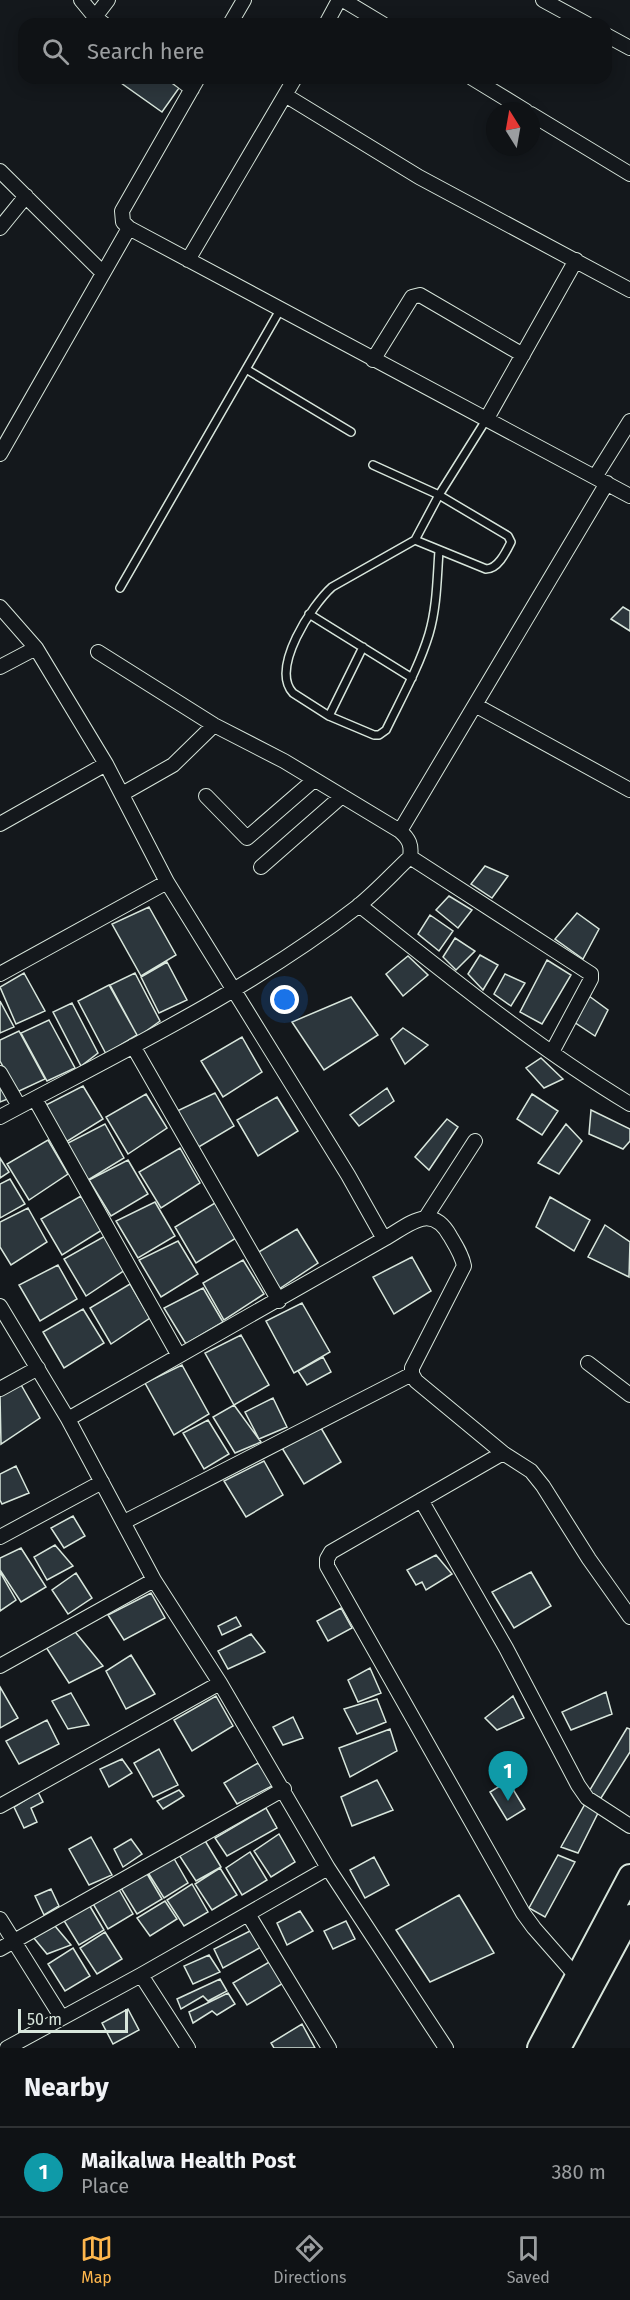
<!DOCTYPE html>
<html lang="en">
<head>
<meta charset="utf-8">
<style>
  :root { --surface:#0f1215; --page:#1d2022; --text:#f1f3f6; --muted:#9b9ea0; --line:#2f3234; --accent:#ffb74d }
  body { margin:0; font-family:"Fira Sans",sans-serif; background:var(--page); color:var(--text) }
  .compass { position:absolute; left:486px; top:102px; width:54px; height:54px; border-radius:50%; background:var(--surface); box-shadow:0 3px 15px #0003; rotate:349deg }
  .scale { position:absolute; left:18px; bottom:15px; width:110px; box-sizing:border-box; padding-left:6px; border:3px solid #d8e6dc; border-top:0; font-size:16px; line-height:21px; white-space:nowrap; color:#d8e6dc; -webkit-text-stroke:4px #14181c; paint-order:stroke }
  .you { position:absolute; left:285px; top:1000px; width:21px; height:21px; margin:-15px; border:4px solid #fff; border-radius:50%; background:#1a73e8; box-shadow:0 0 0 9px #1a73e833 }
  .badge { display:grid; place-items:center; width:39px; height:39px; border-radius:50%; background:var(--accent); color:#fff; font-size:20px; font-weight:700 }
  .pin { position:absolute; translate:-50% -50px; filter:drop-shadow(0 2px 3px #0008) }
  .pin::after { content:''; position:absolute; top:32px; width:21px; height:18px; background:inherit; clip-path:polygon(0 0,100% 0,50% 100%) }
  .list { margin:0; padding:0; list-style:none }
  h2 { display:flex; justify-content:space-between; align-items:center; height:78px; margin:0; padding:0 24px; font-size:26px }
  h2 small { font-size:20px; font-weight:400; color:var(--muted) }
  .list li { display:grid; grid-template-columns:39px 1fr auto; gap:18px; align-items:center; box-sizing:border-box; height:90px; padding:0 24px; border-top:2px solid var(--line) }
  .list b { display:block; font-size:22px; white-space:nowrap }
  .list p { margin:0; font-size:20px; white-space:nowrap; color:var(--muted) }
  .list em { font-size:20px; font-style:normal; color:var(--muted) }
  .icon { flex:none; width:33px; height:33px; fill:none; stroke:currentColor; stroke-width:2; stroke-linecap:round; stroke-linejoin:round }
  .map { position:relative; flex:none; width:630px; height:2048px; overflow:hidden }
  .search { position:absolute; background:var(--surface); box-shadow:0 3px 15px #0003; left:18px; right:18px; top:18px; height:66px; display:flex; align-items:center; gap:15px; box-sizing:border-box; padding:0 21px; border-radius:18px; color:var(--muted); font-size:22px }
  .sheet { height:168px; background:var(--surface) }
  nav { display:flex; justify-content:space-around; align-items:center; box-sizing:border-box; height:84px; border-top:2px solid var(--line); background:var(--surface); font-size:16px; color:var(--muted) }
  nav a { display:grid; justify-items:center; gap:3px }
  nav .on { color:var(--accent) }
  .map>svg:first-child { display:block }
  .building { fill:#2c363c; stroke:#d8e6dc; stroke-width:1.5 }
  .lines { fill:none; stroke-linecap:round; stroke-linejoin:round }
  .service-casing { stroke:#d8e6dc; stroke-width:10 }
  .minor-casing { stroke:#d8e6dc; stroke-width:16 }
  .trunk-casing { stroke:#d8e6dc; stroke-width:26 }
  .service { stroke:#14181c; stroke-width:7 }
  .minor { stroke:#14181c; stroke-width:14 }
  .trunk { stroke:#14181c; stroke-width:22 }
</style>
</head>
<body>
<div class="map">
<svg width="630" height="2048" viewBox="0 0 630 2048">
  <rect width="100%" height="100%" fill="#14181c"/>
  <path class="building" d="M114 78H164L179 88 162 112Z
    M623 607 630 611V631L611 619Z
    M485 866 508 876 492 898 471 884Z
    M449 896 472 910 458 928 436 910Z
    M149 907 176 955 141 976 112 924Z
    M577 913 599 929 583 959 555 939Z
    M430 915 453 931 439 951 418 934Z
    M455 938 475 951 456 970 443 957Z
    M480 955 498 965 483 990 468 974Z
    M408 956 428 975 403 996 386 974Z
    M547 960 571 975 542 1024 520 1012Z
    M167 962 187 1000 159 1013 141 977Z
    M24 973 45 1011 16 1024 0 987Z
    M135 973 160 1021 138 1037 110 985Z
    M505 974 525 983 511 1006 494 994Z
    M109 985 137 1035 106 1054 78 1001Z
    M589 996 608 1010 595 1036 574 1022Z
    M351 997 378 1035 324 1070 292 1022Z
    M0 1001 14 1027 0 1033Z
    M72 1003 98 1053 81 1066 53 1012Z
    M49 1020 75 1068 47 1081 21 1033Z
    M403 1028 428 1045 405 1064 391 1039Z
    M19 1031 45 1079 17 1092 0 1061V1040Z
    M242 1037 262 1072 223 1097 201 1061Z
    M541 1058 563 1079 544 1088 526 1068Z
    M0 1078 10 1098 0 1102Z
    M83 1086 103 1119 66 1142 44 1106Z
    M387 1088 394 1101 359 1126 350 1115Z
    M215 1093 234 1126 197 1148 175 1112Z
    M146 1094 167 1128 128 1154 106 1117Z
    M532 1094 558 1111 542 1135 517 1119Z
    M277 1097 298 1131 258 1156 237 1120Z
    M591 1110 630 1129V1141L623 1149 589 1134Z
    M447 1119 458 1127 429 1170 415 1157Z
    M105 1124 124 1158 88 1180 66 1144Z
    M566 1124 582 1141 559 1174 538 1163Z
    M48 1140 68 1174 29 1200 7 1164Z
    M180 1148 200 1183 161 1208 139 1172Z
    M0 1158 9 1172 0 1178Z
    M128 1160 148 1194 111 1216 89 1180Z
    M10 1179 25 1204 0 1218V1184Z
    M81 1196 102 1230 62 1255 41 1219Z
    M550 1197 590 1220 574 1251 536 1227Z
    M155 1202 175 1236 138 1258 116 1221Z
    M215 1203 236 1238 196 1263 175 1227Z
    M28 1208 47 1242 11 1265 0 1247V1222Z
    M605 1225 630 1242 629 1277 588 1257Z
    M297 1229 318 1263 279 1289 257 1253Z
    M105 1236 125 1270 86 1296 64 1259Z
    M178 1241 198 1274 161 1297 139 1260Z
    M412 1257 431 1291 394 1314 373 1277Z
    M243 1260 264 1294 224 1320 203 1283Z
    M58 1265 77 1299 40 1321 19 1285Z
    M130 1284 150 1318 111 1344 90 1308Z
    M203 1288 223 1322 186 1344 164 1308Z
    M302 1303 330 1352 294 1373 266 1321Z
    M83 1309 104 1343 64 1368 43 1332Z
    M241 1335 269 1385 234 1405 205 1353Z
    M323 1357 331 1372 307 1385 298 1371Z
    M182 1365 209 1414 174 1435 145 1383Z
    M20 1383 40 1418 1 1444 0 1395Z
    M273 1398 287 1427 259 1439 245 1412Z
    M234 1405 261 1442 235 1453 213 1417Z
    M208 1420 229 1454 204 1469 183 1433Z
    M321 1428 341 1462 304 1484 282 1448Z
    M264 1461 283 1495 246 1517 224 1481Z
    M16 1466 29 1493 2 1504 0 1500V1474Z
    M73 1516 85 1536 64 1548 51 1528Z
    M55 1545 73 1566 47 1580 34 1557Z
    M21 1548 46 1587 21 1602 0 1570V1558Z
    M436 1555 452 1574 426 1590 422 1582 416 1585 407 1570Z
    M0 1572 16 1600 0 1611Z
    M531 1572 551 1606 514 1628 492 1592Z
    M76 1573 92 1598 68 1614 52 1590Z
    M151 1593 165 1618 124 1640 108 1615Z
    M341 1608 352 1628 328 1641 317 1621Z
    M236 1617 241 1626 222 1635 218 1626Z
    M72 1628 103 1666 69 1683 44 1644Z
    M251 1634 265 1652 228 1669 218 1651Z
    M131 1655 155 1694 126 1709 106 1671Z
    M370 1668 381 1693 358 1702 348 1680Z
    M0 1687 18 1718 0 1728Z
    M606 1692 612 1714 571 1730 562 1712Z
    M71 1693 89 1725 68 1729 52 1701Z
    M216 1696 233 1726 192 1751 174 1720Z
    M513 1696 524 1718 497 1730 485 1718Z
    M377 1699 386 1722 357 1734 344 1709Z
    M293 1717 303 1738 283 1745 273 1727Z
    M47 1720 59 1744 19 1764 6 1741Z
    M627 1728 630 1729V1752L601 1798 588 1793Z
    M390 1729 397 1751 350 1777 339 1748Z
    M159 1749 178 1785 153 1797 134 1763Z
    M122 1759 132 1773 109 1787 100 1769Z
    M258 1763 274 1785 237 1804 224 1783Z
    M377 1780 393 1810 352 1826 341 1797Z
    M508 1781 525 1809 507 1820 490 1792Z
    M179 1790 184 1796 163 1809 157 1801Z
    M38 1792 43 1802 31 1808 37 1822 24 1828 14 1807Z
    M585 1804 599 1811 578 1853 561 1847Z
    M266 1808 277 1828 227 1856 215 1838Z
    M279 1834 295 1862 271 1877 254 1851Z
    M91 1837 112 1875 89 1885 69 1849Z
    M131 1839 142 1854 123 1867 114 1849Z
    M204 1839 221 1867 196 1881 179 1855Z
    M250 1852 267 1880 242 1895 226 1868Z
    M172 1855 188 1883 164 1898 147 1871Z
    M558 1855 575 1862 545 1917 529 1908Z
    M374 1857 389 1885 365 1898 350 1870Z
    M220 1868 237 1895 212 1910 195 1884Z
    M146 1872 162 1899 137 1914 121 1888Z
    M192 1884 208 1912 184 1926 167 1900Z
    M117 1886 133 1914 108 1929 92 1902Z
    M51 1889 59 1906 44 1915 35 1896Z
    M459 1895 494 1953 430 1982 396 1930Z
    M165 1901 177 1919 150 1936 137 1918Z
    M88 1903 104 1930 79 1945 63 1919Z
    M300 1911 313 1931 287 1945 277 1923Z
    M346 1921 355 1939 333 1949 324 1931Z
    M55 1926 71 1945 47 1954 33 1937Z
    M252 1930 263 1946 223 1968 214 1949Z
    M105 1932 122 1959 97 1974 80 1948Z
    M73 1948 90 1976 65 1991 48 1964Z
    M209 1955 220 1972 193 1984 184 1966Z
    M271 1961 285 1982 247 2005 233 1983Z
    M220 1979 227 1991 208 2001 203 1996 181 2009 177 1999Z
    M228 1993 235 2004 217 2015 212 2011 193 2023 189 2012Z
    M128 2009 139 2030 113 2044 102 2023Z
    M302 2024 315 2048H274L271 2043Z"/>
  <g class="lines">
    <defs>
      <path id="service" d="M246 369 351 432
        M373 465 439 495 508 536 511 542C506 552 498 569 486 569L415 540
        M439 551C437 578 437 607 429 634 419 667 401 699 386 730L379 735H374L329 716 293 693C270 668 312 605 332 587L415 540 439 495 486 420
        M120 588 280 310
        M309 614 412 678
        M329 716 363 647"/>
      <path id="minor" d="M81 0 95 17 104 24
        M343 0 383 24
        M543 0 587 24
        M95 17 108 0
        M230 24 244 0
        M326 24 339 0
        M606 35 630 48
        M178 78 192 89
        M198 78 122 211 123 222 129 228 630 496
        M472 78 526 111
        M285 95 419 177 630 290
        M531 114 630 174
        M0 171 103 273
        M0 228 26 196
        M188 260 295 78
        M373 360 412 297 420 295 523 355
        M486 420 576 260
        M0 454 129 228
        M595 477 630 421
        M0 607 36 648 106 764 167 882 348 1175 384 1239C409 1225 431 1202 450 1236 456 1246 462 1255 464 1266L412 1368V1374L416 1381 503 1453 531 1471 543 1486 589 1559 630 1617
        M0 667 36 648
        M475 705 630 790
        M122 794 173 765 214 725
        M206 796 247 838 314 780
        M0 824 106 764
        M400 831 607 483
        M410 857 591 974V979L552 1052
        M261 867 342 796
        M359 905C447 974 534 1046 630 1104
        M0 974 167 882
        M133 1046 279 1301
        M0 1073 19 1106
        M35 1099 179 1356
        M0 1117C121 1052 248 991 357 907 376 892 393 873 410 857 412 845 409 839 400 831L284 761 214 725 98 652
        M426 1217 475 1141
        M0 1306 68 1419 154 1580 220 1683 328 1868 446 2048
        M588 1363 630 1395
        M0 1389 38 1368
        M68 1419 384 1239
        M503 1453 331 1552 327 1559V1566L523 1913 534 1928 577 1977
        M421 1500 506 1648 578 1785 587 1798 630 1826
        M124 1522 412 1374
        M0 1537 102 1482
        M0 1666 154 1580
        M0 1806 220 1683
        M248 1914 329 2048
        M0 1919 62 2018
        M0 1949 284 1789
        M141 1975 188 2048
        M7 2048 141 1975 328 1868"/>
      <path id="trunk" d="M539 2048 630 1876
        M559 2048 630 1916"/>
    </defs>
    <use href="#service" class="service-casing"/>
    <use href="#minor" class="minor-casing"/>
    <use href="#trunk" class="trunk-casing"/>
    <use href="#service" class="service"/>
    <use href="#minor" class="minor"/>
    <use href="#trunk" class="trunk"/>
  </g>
</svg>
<svg class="compass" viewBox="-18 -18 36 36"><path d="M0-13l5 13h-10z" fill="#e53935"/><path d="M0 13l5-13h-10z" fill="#9b9ea0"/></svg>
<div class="scale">50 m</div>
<div class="you"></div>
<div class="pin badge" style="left:508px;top:1801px;background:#0f9aa8">1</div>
<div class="search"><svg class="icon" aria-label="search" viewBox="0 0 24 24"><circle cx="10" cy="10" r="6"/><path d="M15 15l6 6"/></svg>Search here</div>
</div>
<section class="sheet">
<h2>Nearby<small></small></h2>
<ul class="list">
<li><span class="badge" style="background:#0f9aa8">1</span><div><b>Maikalwa Health Post</b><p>Place</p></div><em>380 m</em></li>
</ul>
</section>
<nav>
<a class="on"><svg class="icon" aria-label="map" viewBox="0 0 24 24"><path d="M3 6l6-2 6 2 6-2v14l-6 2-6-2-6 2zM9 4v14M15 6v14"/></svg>Map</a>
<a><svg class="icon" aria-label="directions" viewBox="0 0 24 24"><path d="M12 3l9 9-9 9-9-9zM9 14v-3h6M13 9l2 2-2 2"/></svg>Directions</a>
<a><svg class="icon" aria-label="saved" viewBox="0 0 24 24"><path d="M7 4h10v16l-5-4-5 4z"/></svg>Saved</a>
</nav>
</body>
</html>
